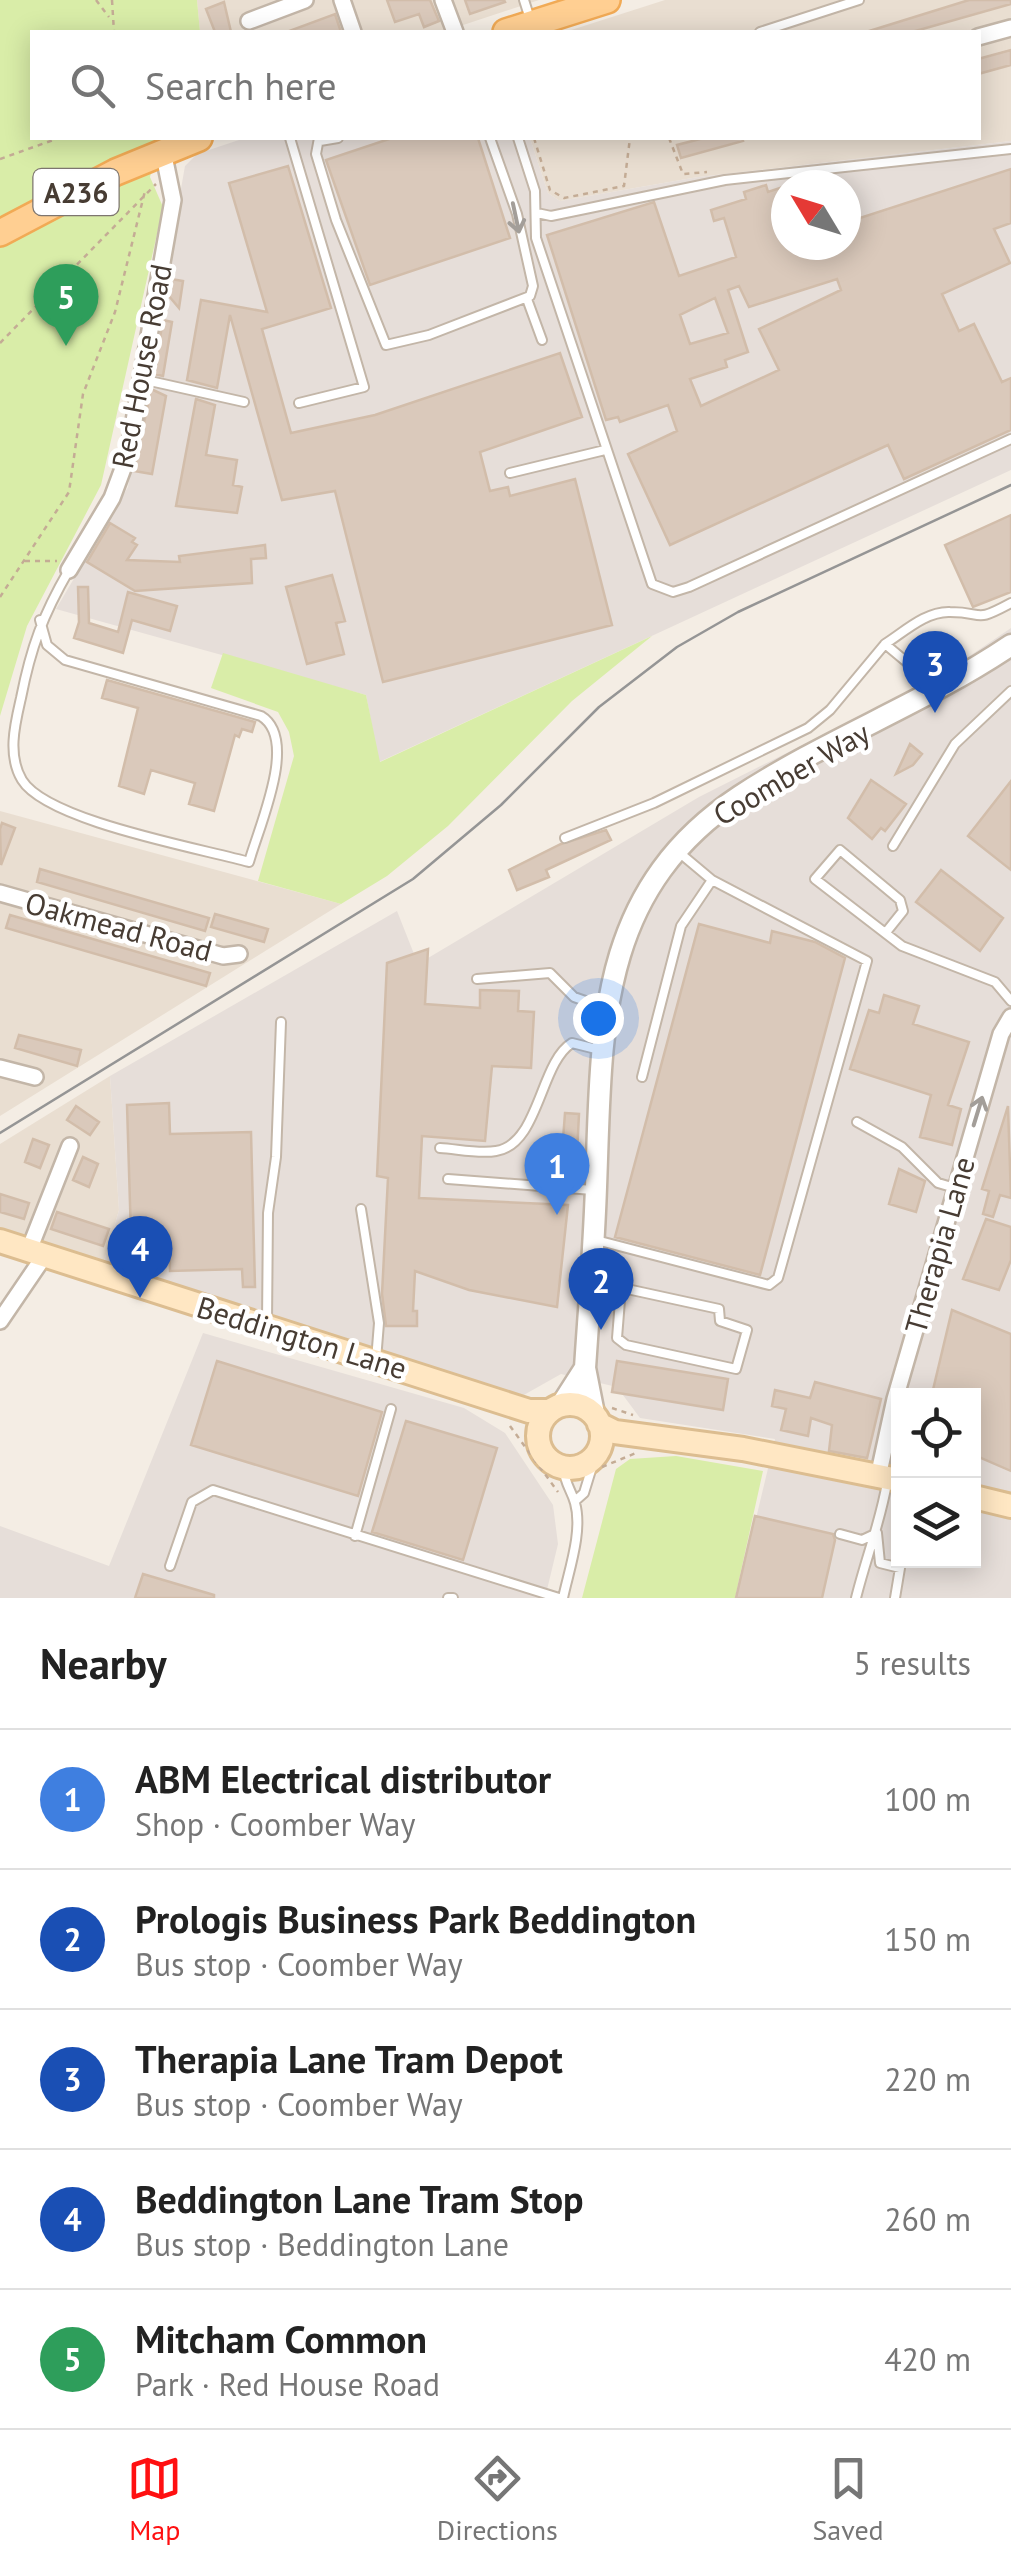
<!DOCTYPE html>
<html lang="en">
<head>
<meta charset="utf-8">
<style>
  :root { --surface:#fff; --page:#f6f6f6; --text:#222; --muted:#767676; --line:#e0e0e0; --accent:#ff1011 }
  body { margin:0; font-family:"PT Sans",sans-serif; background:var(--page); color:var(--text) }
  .controls { position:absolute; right:30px; bottom:30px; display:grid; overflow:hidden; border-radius:0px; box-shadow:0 5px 25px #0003 }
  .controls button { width:90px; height:90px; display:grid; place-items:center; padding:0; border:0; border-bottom:2px solid var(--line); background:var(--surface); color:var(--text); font:50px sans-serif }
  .compass { position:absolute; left:771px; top:170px; width:90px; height:90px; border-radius:50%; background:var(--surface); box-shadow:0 5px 25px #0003; rotate:308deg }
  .you { position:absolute; left:598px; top:1018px; width:35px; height:35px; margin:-25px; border:8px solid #fff; border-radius:50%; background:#1a73e8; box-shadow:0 0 0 15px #1a73e833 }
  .badge { display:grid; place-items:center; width:65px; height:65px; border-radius:50%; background:var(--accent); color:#fff; font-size:32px; font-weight:700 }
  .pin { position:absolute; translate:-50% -82px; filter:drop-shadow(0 2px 5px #0008) }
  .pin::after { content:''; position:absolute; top:52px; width:35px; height:30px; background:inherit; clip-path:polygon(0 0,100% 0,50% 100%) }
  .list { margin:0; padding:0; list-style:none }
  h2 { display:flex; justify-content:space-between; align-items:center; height:130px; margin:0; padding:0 40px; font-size:42px }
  h2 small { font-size:32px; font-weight:400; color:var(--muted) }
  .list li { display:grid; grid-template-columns:65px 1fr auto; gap:30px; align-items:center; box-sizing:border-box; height:140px; padding:0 40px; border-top:2px solid var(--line) }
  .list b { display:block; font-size:38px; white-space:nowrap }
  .list p { margin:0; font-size:32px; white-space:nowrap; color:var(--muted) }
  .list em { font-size:32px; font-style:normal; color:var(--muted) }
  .icon { flex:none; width:55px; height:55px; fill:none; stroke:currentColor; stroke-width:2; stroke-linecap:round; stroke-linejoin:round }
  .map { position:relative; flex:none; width:1011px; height:1598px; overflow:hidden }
  .search { position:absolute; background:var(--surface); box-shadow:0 5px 25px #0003; left:30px; right:30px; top:30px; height:110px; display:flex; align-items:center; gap:25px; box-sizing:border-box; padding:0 35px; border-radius:0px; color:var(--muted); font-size:38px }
  .sheet { height:830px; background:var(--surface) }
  nav { display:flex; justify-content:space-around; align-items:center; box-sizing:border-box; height:140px; border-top:2px solid var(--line); background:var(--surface); font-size:28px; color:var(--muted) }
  nav a { display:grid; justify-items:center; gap:5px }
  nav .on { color:var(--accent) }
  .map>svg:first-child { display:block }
  .residential { fill:#e9ded1 }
  .industrial { fill:#e6ded9; fill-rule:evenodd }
  .green { fill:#d9eda8 }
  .building { fill:#dac9bb; stroke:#d2bdaa; stroke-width:2.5; fill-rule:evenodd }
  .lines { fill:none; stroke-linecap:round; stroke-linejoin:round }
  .service-casing { stroke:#c3b6a8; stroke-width:12 }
  .minor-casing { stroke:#c3b6a8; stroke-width:20 }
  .tertiary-casing { stroke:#c3b6a8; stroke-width:25 }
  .secondary-casing { stroke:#dcbd90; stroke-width:28 }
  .primary-casing { stroke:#f1aa55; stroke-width:30 }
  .path { stroke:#c4ac95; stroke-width:2.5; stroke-dasharray:5 5; stroke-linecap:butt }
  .service { stroke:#fff; stroke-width:8 }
  .minor { stroke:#fff; stroke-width:15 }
  .tertiary { stroke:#fff; stroke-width:20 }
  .secondary { stroke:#ffe7c3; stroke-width:22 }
  .primary { stroke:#ffcf92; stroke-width:25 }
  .tram { stroke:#959595; stroke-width:2.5 }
  .oneway { stroke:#a39e99 }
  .labels { text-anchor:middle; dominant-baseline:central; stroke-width:9; stroke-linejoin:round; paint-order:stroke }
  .shield { fill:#fff; stroke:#7e7670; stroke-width:2.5 }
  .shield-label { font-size:28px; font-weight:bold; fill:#473c33 }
  .street-label { font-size:30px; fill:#473c33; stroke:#fff }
</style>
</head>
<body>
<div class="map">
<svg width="1011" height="1598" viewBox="0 0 1011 1598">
  <rect width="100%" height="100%" fill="#f4ede4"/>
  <path class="residential" d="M197 0H539L442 32H200Z
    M665 0H1011V141L698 177 560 201 548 193 530 138H978V32H565Z
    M0 811 341 904 0 1116Z
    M110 1076 119 1210 104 1261 0 1230V1144Z"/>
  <path class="industrial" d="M245 138H530L548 193 560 201 698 177 1011 141V470L379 762 366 695 56 609 128 487 185 166 197 154ZM786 185H846V245H786Z
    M1011 628V1598H737L775 1439 640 1418 617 1387 561 1374 522 1396 104 1261 119 1210 110 1076 397 911 418 964 699 797 940 676ZM898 1396H974V1560H898Z
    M203 1333 464 1408 505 1433 553 1505 558 1544 545 1598H0V1526L109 1566Z"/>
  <path class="green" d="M0 0H197L200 32H32V138H161L150 177 163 207 101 485 27 626 0 716Z
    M652 636 572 701 448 826 387 876 341 904 258 881 294 756 289 732 278 712 211 688 223 653 366 695 380 762Z
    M676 1456 763 1471 735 1598H582L616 1469 630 1459Z"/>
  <path class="building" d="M387 0H430L439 21 424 27 419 14 395 22Z
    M465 0H504L505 2 470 14Z
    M969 0H1011V4L912 32H866Z
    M224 2 231 32H215L206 9Z
    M335 14 341 32H289V31Z
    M1011 50V65L978 74V59Z
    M392 138H478L510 238 370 285 326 160Z
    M704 138H742L743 141 681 158 677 145Z
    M288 166 331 308 262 329 291 433 375 415 560 353 582 417 480 452 490 491 508 487 510 496 575 479 612 625 383 682 335 491 282 500 230 315 217 388 187 380 201 300 267 312 229 183Z
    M1011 169V223L994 229 1010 263 942 294 959 331 974 324 1002 382 1011 378V430L904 479 888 445 670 545 628 454 677 431 668 405 620 422 618 417 606 420 547 235 654 202 679 276 736 257 724 218 714 221 711 210 746 199 744 192 766 185 768 192 786 186V245H846V192L857 219ZM837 279 841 290 759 329 779 370 701 406 690 379 727 367 725 360 748 352 728 290 739 286 749 307ZM715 298 728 333 690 344 680 315Z
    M171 279 183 281 179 308 168 295Z
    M163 320 172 322 163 376 154 374Z
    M151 389 166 396 152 474 134 471Z
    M196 399 215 405 206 455 237 460 233 485 242 487 237 513 176 506Z
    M1011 515V592L973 607 945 545Z
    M110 523 135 538 132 542 137 545 127 560 180 562 179 556 265 545 266 558 251 559 252 583 135 591 87 562Z
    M332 575 345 621 336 623 344 654 307 664 286 587Z
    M78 587H88L89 623 118 632 128 592 177 606 170 631 132 620 123 653 74 638 79 622Z
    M107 680 255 722 252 732 242 729 239 737 235 735 214 811 189 804 195 783 151 770 144 794 119 786 138 708 102 698Z
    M910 744 922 754 913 765 896 774Z
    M871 780 906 804 885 831 881 828 872 839 848 818Z
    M1011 781V870L968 836Z
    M2 823 15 828 1 865 0 829Z
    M606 830 611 840 546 870 549 877 517 890 509 870 561 844Z
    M40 869 209 918 205 931 37 882Z
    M941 870 1003 918 980 951 916 902Z
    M215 914 268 929 264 942 211 927Z
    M10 915 210 973 206 986 6 928Z
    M699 924 770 943 772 931 815 942 845 958 760 1275 615 1237Z
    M428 949 425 1004 480 1008V990L519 991 518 1011 534 1012 531 1068 492 1066 485 1141 422 1136 419 1198 568 1205 557 1307 469 1290 415 1271 413 1311H417V1326H386L382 1294 388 1178 377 1176 387 963Z
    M884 995 919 1006 913 1024 969 1042 948 1105 961 1109 952 1145 920 1137 931 1095 850 1069 869 1010 879 1013Z
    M19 1035 81 1050 77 1066 15 1048Z
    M169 1103 170 1134 251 1132 255 1287H243L242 1269 170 1271 169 1235 131 1236 127 1105Z
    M76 1106 99 1122 90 1135 67 1120Z
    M1008 1106 1011 1198 1000 1195 993 1217 983 1214 989 1191 982 1189Z
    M565 1113 579 1114 577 1154 562 1153Z
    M33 1139 49 1145 40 1168 25 1162Z
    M83 1157 98 1164 89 1187 73 1180Z
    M899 1169 925 1181 916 1212 889 1204Z
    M0 1194 29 1203 24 1219 0 1212Z
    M57 1212 109 1229 103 1246 51 1229Z
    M986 1219 1011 1227V1260L999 1290 963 1279Z
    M952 1310 1011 1334V1471L974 1455V1414L979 1396 932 1394Z
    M217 1361 382 1412 358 1496 191 1445Z
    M617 1361 728 1379 723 1410 612 1392Z
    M815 1382 881 1399 867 1458 829 1451 832 1425 811 1418 808 1436 781 1430 786 1409 772 1406 775 1390 810 1398Z
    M406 1421 497 1448 463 1560 372 1532Z
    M755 1516 833 1534 835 1540 822 1598H736Z
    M143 1574 214 1595V1598H135Z"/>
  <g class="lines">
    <defs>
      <path id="service" d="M524 0 530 19
        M760 32 859 0
        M290 138 364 387 299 403
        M319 138 316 154 336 220 386 345 429 335 530 296 533 286 517 214 490 138
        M518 138 535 191 536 238 652 584 673 592 689 587 1011 439
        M320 141 338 138
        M537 213 551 216 725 180 1011 149
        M527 299 542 340
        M141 379 244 402
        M510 473 605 450
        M40 620 47 645 65 660 261 716C299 739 259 826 249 862 199 848 47 821 22 780 7 755 15 724 21 698 31 647 43 615 69 570
        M885 644C904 632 926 611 950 612 986 612 972 624 1011 603
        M565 838 654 803 808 728 830 710 885 644 909 664 928 691
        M893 846 955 744 1011 691
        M887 931 903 911 900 900 840 850 815 879 902 946 995 982 1011 1001
        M477 979 550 973 574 997 605 1008
        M642 1077 681 926 712 880
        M857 1122 902 1147 938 1183 955 1188
        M440 1148C457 1149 479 1154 496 1151 539 1145 540 1062 572 1043L600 1050
        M448 1179 593 1190
        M361 1209 379 1323 376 1360
        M596 1240 769 1285 778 1278 867 961 712 880 681 854
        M595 1282 719 1309 720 1321 747 1330 736 1369 626 1345 617 1338 621 1288
        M267 1322 268 1213 276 1157 281 1022
        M563 1466C565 1485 571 1489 575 1503 583 1531 569 1570 563 1598
        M575 1501 584 1493 595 1457
        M840 1534 862 1540 877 1533 880 1563 900 1568 895 1598
        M355 1536 391 1409
        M170 1566 192 1502 213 1490 559 1598
        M448 1598H453
        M856 1598C866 1558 880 1523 887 1483"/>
      <path id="minor" d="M342 0 353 32
        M443 0 455 32
        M249 21 305 0
        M978 37 1011 28
        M69 570 112 498 128 455 173 200 163 151
        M0 893 223 956 239 954
        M0 1068 35 1077
        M29 1250 70 1146
        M0 1321 45 1255
        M878 1477 895 1399 1001 1034 1011 1017"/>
      <path id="tertiary" d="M562 1404 585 1368
        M594 1414 585 1368C589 1308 594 1247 596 1187 602 1032 595 892 740 796 827 739 925 703 1011 645"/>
      <path id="secondary" d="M0 1241 529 1411H549
        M538 1436a32 32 0 1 1 64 0a32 32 0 1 1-64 0Z
        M599 1424 615 1432 743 1449 898 1480
        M974 1497 1011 1506"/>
      <path id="primary" d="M506 32 607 0
        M0 233 116 172 199 138"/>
    </defs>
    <use href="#service" class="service-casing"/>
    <use href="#minor" class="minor-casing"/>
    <use href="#tertiary" class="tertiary-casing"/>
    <use href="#secondary" class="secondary-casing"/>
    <use href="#primary" class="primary-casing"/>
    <path class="path" d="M96 0 109 17
      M112 0 114 32
      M534 138 550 190 564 198 624 186 630 138
      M669 138 683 174 707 172
      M0 159 59 138
      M0 343 156 184
      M25 561H57
      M0 597 69 492 83 394 115 312 145 191
      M612 1408 633 1415
      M510 1426 558 1492
      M602 1467 636 1453"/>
    <use href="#service" class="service"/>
    <use href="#minor" class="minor"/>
    <use href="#tertiary" class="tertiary"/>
    <use href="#secondary" class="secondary"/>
    <use href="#primary" class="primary"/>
    <path class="tram" d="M0 1133 413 879 501 805 599 707 677 647 738 612 1011 485"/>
  </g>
  <defs><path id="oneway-shaft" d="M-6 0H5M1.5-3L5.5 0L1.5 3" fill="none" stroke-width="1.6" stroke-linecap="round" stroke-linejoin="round" transform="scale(2.5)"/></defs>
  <g class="oneway">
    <use href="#oneway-shaft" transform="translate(516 218) rotate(78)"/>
    <use href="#oneway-shaft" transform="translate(978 1111) rotate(-73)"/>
  </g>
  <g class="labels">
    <rect class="shield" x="33.5" y="169" width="85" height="46" rx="8"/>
    <g class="shield-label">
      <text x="76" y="192">A236</text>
    </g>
    <g class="street-label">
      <text transform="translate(141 366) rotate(-79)">Red House Road</text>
      <text transform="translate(791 773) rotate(-30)">Coomber Way</text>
      <text transform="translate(119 926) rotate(15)">Oakmead Road</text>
      <text transform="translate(939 1245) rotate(-74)">Therapia Lane</text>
      <text transform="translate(302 1337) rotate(17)">Beddington Lane</text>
    </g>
  </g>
</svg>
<div class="controls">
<button><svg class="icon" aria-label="locate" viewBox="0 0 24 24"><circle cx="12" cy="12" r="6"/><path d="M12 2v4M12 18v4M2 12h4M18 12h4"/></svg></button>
<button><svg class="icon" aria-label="layers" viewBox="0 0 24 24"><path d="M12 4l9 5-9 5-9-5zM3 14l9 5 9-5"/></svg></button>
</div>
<svg class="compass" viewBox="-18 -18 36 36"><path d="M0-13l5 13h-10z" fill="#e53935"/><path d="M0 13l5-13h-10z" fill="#767676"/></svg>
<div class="you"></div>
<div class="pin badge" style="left:557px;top:1215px;background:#3f7fe0">1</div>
<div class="pin badge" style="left:601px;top:1330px;background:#1a4fb4">2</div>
<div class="pin badge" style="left:935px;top:713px;background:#1a4fb4">3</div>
<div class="pin badge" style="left:140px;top:1298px;background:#1a4fb4">4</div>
<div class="pin badge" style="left:66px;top:346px;background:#2e9e5b">5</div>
<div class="search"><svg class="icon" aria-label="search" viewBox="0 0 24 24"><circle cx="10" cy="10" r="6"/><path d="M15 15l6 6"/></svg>Search here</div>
</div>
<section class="sheet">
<h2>Nearby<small>5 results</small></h2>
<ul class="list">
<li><span class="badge" style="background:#3f7fe0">1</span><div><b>ABM Electrical distributor</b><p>Shop · Coomber Way</p></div><em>100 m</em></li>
<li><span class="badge" style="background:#1a4fb4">2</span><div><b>Prologis Business Park Beddington</b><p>Bus stop · Coomber Way</p></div><em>150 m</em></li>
<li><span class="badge" style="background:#1a4fb4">3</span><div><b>Therapia Lane Tram Depot</b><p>Bus stop · Coomber Way</p></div><em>220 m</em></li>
<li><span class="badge" style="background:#1a4fb4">4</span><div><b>Beddington Lane Tram Stop</b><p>Bus stop · Beddington Lane</p></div><em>260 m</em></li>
<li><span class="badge" style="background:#2e9e5b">5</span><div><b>Mitcham Common</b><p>Park · Red House Road</p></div><em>420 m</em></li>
</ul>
</section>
<nav>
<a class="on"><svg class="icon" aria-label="map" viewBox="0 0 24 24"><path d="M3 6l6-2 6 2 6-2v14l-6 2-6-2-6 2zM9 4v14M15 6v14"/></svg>Map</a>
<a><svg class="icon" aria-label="directions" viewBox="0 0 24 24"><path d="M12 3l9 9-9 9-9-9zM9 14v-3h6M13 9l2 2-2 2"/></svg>Directions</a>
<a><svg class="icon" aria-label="saved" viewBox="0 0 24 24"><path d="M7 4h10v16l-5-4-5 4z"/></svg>Saved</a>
</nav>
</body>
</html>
